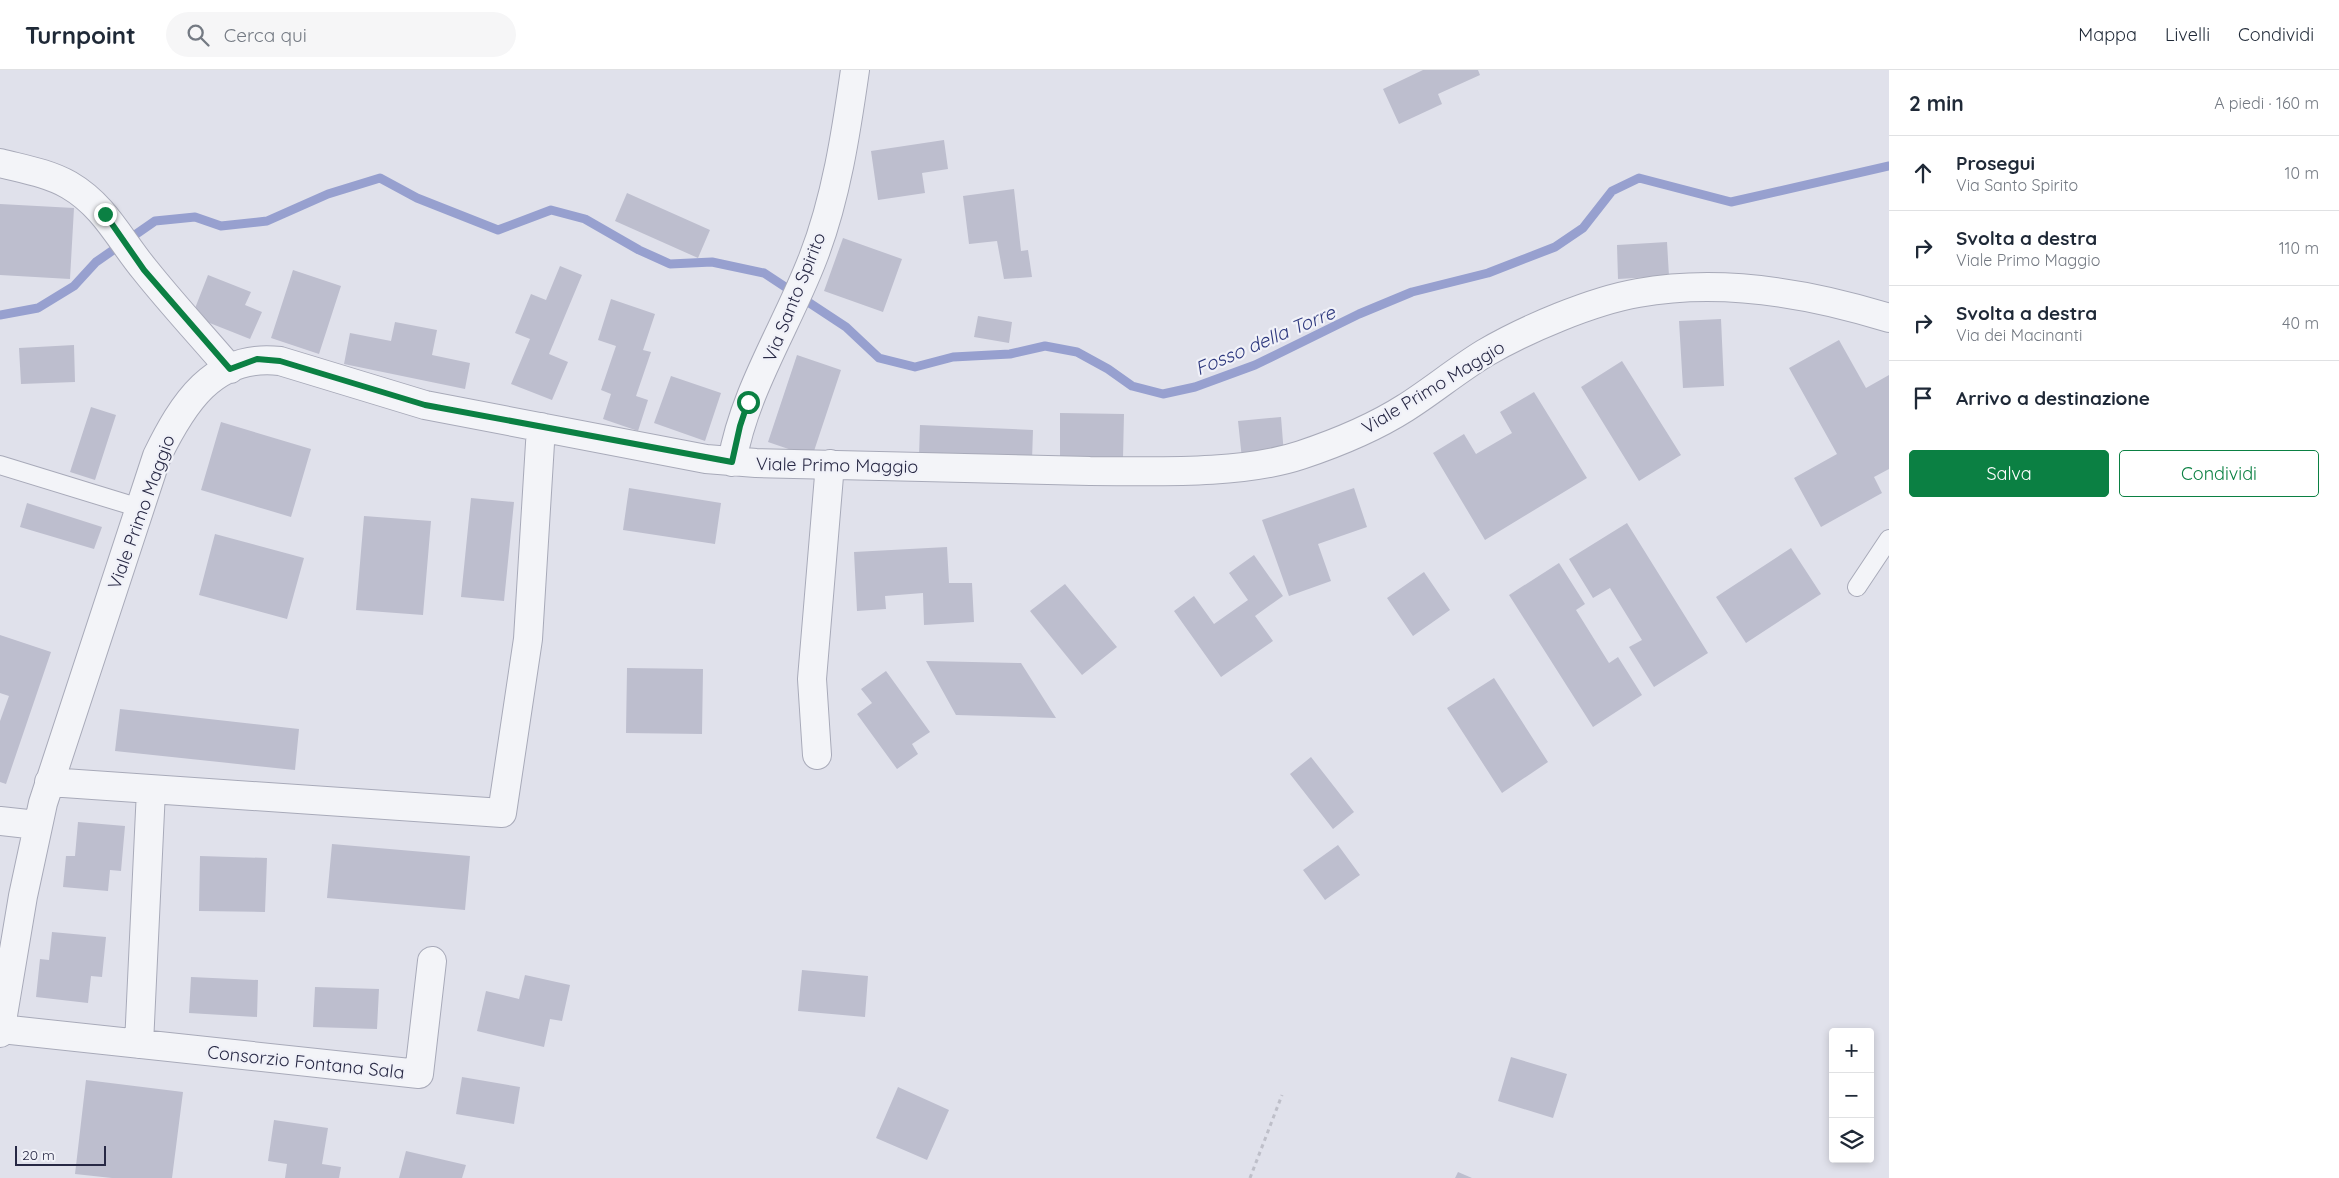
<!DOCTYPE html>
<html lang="it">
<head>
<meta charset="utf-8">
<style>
  :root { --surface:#fff; --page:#f6f6f7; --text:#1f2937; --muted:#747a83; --line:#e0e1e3; --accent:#0b8043 }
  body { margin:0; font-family:Quicksand,sans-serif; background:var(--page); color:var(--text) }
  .controls { position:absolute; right:15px; bottom:15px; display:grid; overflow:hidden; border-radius:5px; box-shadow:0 2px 8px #0003 }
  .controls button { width:45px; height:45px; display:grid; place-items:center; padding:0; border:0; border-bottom:1px solid var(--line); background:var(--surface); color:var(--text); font:25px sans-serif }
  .scale { position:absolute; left:15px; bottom:12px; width:91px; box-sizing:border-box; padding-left:5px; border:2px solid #272844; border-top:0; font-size:14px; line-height:18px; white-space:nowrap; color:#272844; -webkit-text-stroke:4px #f0f1f8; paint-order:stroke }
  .stop { position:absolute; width:15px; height:15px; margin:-11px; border:4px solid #0b8043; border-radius:50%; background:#fff }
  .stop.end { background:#0b8043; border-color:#fff; box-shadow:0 1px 5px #0008 }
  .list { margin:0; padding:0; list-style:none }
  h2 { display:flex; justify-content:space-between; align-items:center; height:65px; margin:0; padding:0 20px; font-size:21px }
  h2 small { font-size:16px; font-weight:400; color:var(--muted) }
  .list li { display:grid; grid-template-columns:32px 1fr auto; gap:15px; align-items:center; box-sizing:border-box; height:75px; padding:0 20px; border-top:1px solid var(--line) }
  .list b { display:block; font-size:19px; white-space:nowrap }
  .list p { margin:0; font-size:16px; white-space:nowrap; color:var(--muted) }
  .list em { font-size:16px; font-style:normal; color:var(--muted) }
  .actions { display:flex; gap:10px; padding:15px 20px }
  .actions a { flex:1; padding:11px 0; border:1px solid var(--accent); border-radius:5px; text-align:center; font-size:18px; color:var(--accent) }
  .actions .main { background:var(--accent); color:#fff }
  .icon { flex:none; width:28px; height:28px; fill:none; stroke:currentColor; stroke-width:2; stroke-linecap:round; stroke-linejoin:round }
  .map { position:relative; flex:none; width:1889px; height:1108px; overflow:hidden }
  header { display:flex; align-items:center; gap:30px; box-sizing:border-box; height:70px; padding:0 25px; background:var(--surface); border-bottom:1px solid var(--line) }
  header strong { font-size:24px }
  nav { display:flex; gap:28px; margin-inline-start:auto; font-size:18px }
  .search { width:350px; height:45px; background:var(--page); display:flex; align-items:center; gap:12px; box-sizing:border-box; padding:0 18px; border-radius:28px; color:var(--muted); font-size:19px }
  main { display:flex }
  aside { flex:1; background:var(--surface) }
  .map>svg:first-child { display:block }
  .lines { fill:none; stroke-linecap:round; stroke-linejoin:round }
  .stream { stroke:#97a0cf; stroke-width:9 }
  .building { fill:#bdbece }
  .lane-casing { stroke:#a8aab9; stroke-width:20 }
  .street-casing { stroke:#a8aab9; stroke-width:30 }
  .path { stroke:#bebfc9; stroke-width:3; stroke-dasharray:4 4; stroke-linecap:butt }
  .lane { stroke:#f3f4f8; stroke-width:18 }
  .street { stroke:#f3f4f8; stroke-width:28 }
  .route { stroke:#0b8043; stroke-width:6 }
  .labels { text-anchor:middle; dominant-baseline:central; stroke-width:4.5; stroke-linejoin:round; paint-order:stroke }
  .street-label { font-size:18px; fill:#272844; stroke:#f0f1f8 }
  .water-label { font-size:19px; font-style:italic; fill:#2c377d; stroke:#f0f1f8 }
</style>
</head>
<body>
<header>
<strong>Turnpoint</strong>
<div class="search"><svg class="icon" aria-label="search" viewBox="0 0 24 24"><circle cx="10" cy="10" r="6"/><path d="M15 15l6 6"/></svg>Cerca qui</div>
<nav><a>Mappa</a><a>Livelli</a><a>Condividi</a></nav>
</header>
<main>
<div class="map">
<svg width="1889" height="1108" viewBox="0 0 1889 1108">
  <rect width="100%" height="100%" fill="#e0e1eb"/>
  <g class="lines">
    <path class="stream" d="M0 245 38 238 74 216 96 192 155 151 195 147 221 156 267 151 328 124 380 108 417 128 498 160 551 140 585 149 639 180 670 194 712 192 764 203 846 257 879 288 915 297 953 287 1010 284 1045 276 1077 282 1108 299 1132 316 1163 324 1195 317 1255 295 1359 244 1412 222 1488 203 1555 177 1583 158 1612 121 1639 108 1731 132 1889 96"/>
  </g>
  <path class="building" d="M1423 0H1478L1480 5 1438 24 1442 34 1399 54 1383 19Z
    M944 70 948 99 922 103 925 123 878 130 871 81Z
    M1014 119 1021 181 1028 180 1032 207 1004 209 997 171 969 174 963 126Z
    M627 123 710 160 698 188 615 151Z
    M0 134 74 138 70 209 0 205Z
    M843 168 902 189 883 242 824 221Z
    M1667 172 1669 206 1618 209 1617 175Z
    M560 196 582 205 549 284 568 292 552 330 511 314 530 269 515 263 531 224 546 230Z
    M293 200 341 216 319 284 271 268Z
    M208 205 251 222 245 235 262 242 250 269 192 246Z
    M611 229 655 244 643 280 651 282 636 326 648 330 638 361 603 349 611 324 601 320 616 276 598 270Z
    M978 246 1012 252 1009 273 974 267Z
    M1721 249 1724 316 1683 318 1679 251Z
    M395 252 437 260 432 285 470 293 465 319 344 294 350 263 391 271Z
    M1839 270 1866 318 1889 305V399L1874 407 1882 423 1821 457 1794 408 1837 384 1789 298Z
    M74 275 75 312 21 314 19 278Z
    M797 285 841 300 812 387 768 372Z
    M1622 291 1681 385 1639 411 1581 317Z
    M671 306 721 323 705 371 654 353Z
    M1534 322 1587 408 1485 470 1433 383 1464 364 1476 384 1512 363 1500 342Z
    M91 337 116 345 95 410 70 402Z
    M1060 343 1124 344 1123 388 1060 387Z
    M1281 347 1284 385 1242 389 1238 351Z
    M221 352 311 379 291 447 201 420Z
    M920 355 1033 360 1032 390 919 386Z
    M629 418 721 433 715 474 623 460Z
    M1354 418 1367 457 1318 474 1331 511 1289 526 1262 450Z
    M471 428 514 432 504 531 461 527Z
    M27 433 102 457 94 479 20 457Z
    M364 446 431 451 423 545 356 540Z
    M1627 453 1708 583 1654 617 1629 577 1642 570 1610 518 1593 528 1569 489Z
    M215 464 304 488 287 549 199 525Z
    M947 477 949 513H972L974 552 924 555 923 523 885 526 886 539 857 541 854 482Z
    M1791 478 1821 524 1746 573 1716 527Z
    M1254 485 1283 526 1255 546 1273 571 1221 607 1174 541 1194 526 1214 554 1248 530 1229 503Z
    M1559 493 1585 534 1576 540 1609 593 1618 587 1642 625 1593 657 1509 525Z
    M1424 502 1450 540 1413 566 1387 528Z
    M1065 514 1117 577 1082 605 1030 541Z
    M0 565 51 582 6 714 0 712V651L9 626 0 623Z
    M926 591 1021 593 1056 648 956 645Z
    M627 598 703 599 702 664 626 663Z
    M886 601 930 662 912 674 918 684 897 699 857 644 872 633 861 619Z
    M1494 608 1548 692 1502 723 1447 638Z
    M120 639 299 659 295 700 115 681Z
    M1311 687 1354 742 1333 759 1290 704Z
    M78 752 125 756 121 801 110 800 108 821 63 817 66 786H75Z
    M332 774 470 786 465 840 327 828Z
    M1338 775 1360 805 1325 830 1303 800Z
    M200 786 267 788 265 842 199 841Z
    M52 862 106 867 102 907 91 906 88 933 36 927 40 889 49 890Z
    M802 900 868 906 865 947 798 941Z
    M525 905 570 915 562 951 550 949 544 977 477 961 486 921 519 929Z
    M191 907 258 910 257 947 189 943Z
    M315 917 379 919 377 959 313 957Z
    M1511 987 1567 1004 1553 1048 1498 1031Z
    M462 1007 520 1017 514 1054 456 1044Z
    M86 1010 183 1022 172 1108H112L75 1104Z
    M898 1017 949 1040 927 1090 876 1068Z
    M274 1050 328 1058 322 1094 341 1097 339 1108H285L287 1094 268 1091Z
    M406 1081 466 1095 462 1108H399Z
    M1458 1102 1472 1108H1455Z"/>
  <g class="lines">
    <defs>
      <path id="lane" d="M0 395 140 438
        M1857 517 1889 469"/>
      <path id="street" d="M0 93C23 99 48 103 69 115 105 136 120 170 145 200 172 234 202 266 230 299
        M732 392C744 321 787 256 813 188 836 129 846 63 855 0
        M817 685 812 609 830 394
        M49 712 502 743 528 569 541 357
        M0 751 37 755
        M1 959 419 1004 432 891
        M0 963 23 826 43 733 157 386C182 335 213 283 280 291L425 335 706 389 756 393 1090 401C1153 401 1241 405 1301 385 1337 373 1372 359 1405 338 1432 321 1457 300 1485 283 1526 259 1592 231 1638 223 1722 208 1809 223 1889 248
        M139 974 151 720"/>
    </defs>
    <use href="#lane" class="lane-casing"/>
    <use href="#street" class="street-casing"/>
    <path class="path" d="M1250 1108 1282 1025"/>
    <use href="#lane" class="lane"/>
    <use href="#street" class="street"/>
  </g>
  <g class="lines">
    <path class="route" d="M105 144 144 200 230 299 257 289 280 291 425 335 732 392 740 356 748 332"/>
  </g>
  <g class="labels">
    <g class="street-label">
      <text transform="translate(794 227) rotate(-68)">Via Santo Spirito</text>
      <text transform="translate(1433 317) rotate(-31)">Viale Primo Maggio</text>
      <text transform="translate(837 395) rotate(1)">Viale Primo Maggio</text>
      <text transform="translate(141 442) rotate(-70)">Viale Primo Maggio</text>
      <text transform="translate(306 992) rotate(6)">Consorzio Fontana Sala</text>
    </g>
    <g class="water-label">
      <text transform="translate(1265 270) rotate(-23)">Fosso della Torre</text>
    </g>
  </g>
</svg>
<div class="controls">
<button>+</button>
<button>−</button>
<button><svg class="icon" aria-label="layers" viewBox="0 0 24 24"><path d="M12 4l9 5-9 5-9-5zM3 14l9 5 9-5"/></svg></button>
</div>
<div class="scale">20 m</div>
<div class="stop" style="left:748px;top:332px"></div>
<div class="stop end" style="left:105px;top:144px"></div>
</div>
<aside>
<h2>2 min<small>A piedi · 160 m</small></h2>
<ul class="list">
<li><svg class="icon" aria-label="ahead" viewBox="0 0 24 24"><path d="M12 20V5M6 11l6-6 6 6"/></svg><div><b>Prosegui</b><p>Via Santo Spirito</p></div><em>10 m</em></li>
<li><svg class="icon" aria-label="right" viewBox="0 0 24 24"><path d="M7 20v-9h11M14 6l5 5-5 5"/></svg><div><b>Svolta a destra</b><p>Viale Primo Maggio</p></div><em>110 m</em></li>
<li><svg class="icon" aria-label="right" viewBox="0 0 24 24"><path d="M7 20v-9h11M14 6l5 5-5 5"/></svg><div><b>Svolta a destra</b><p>Via dei Macinanti</p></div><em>40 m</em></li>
<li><svg class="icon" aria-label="arrive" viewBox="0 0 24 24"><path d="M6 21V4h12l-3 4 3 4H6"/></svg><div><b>Arrivo a destinazione</b></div></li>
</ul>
<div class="actions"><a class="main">Salva</a><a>Condividi</a></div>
</aside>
</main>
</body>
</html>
